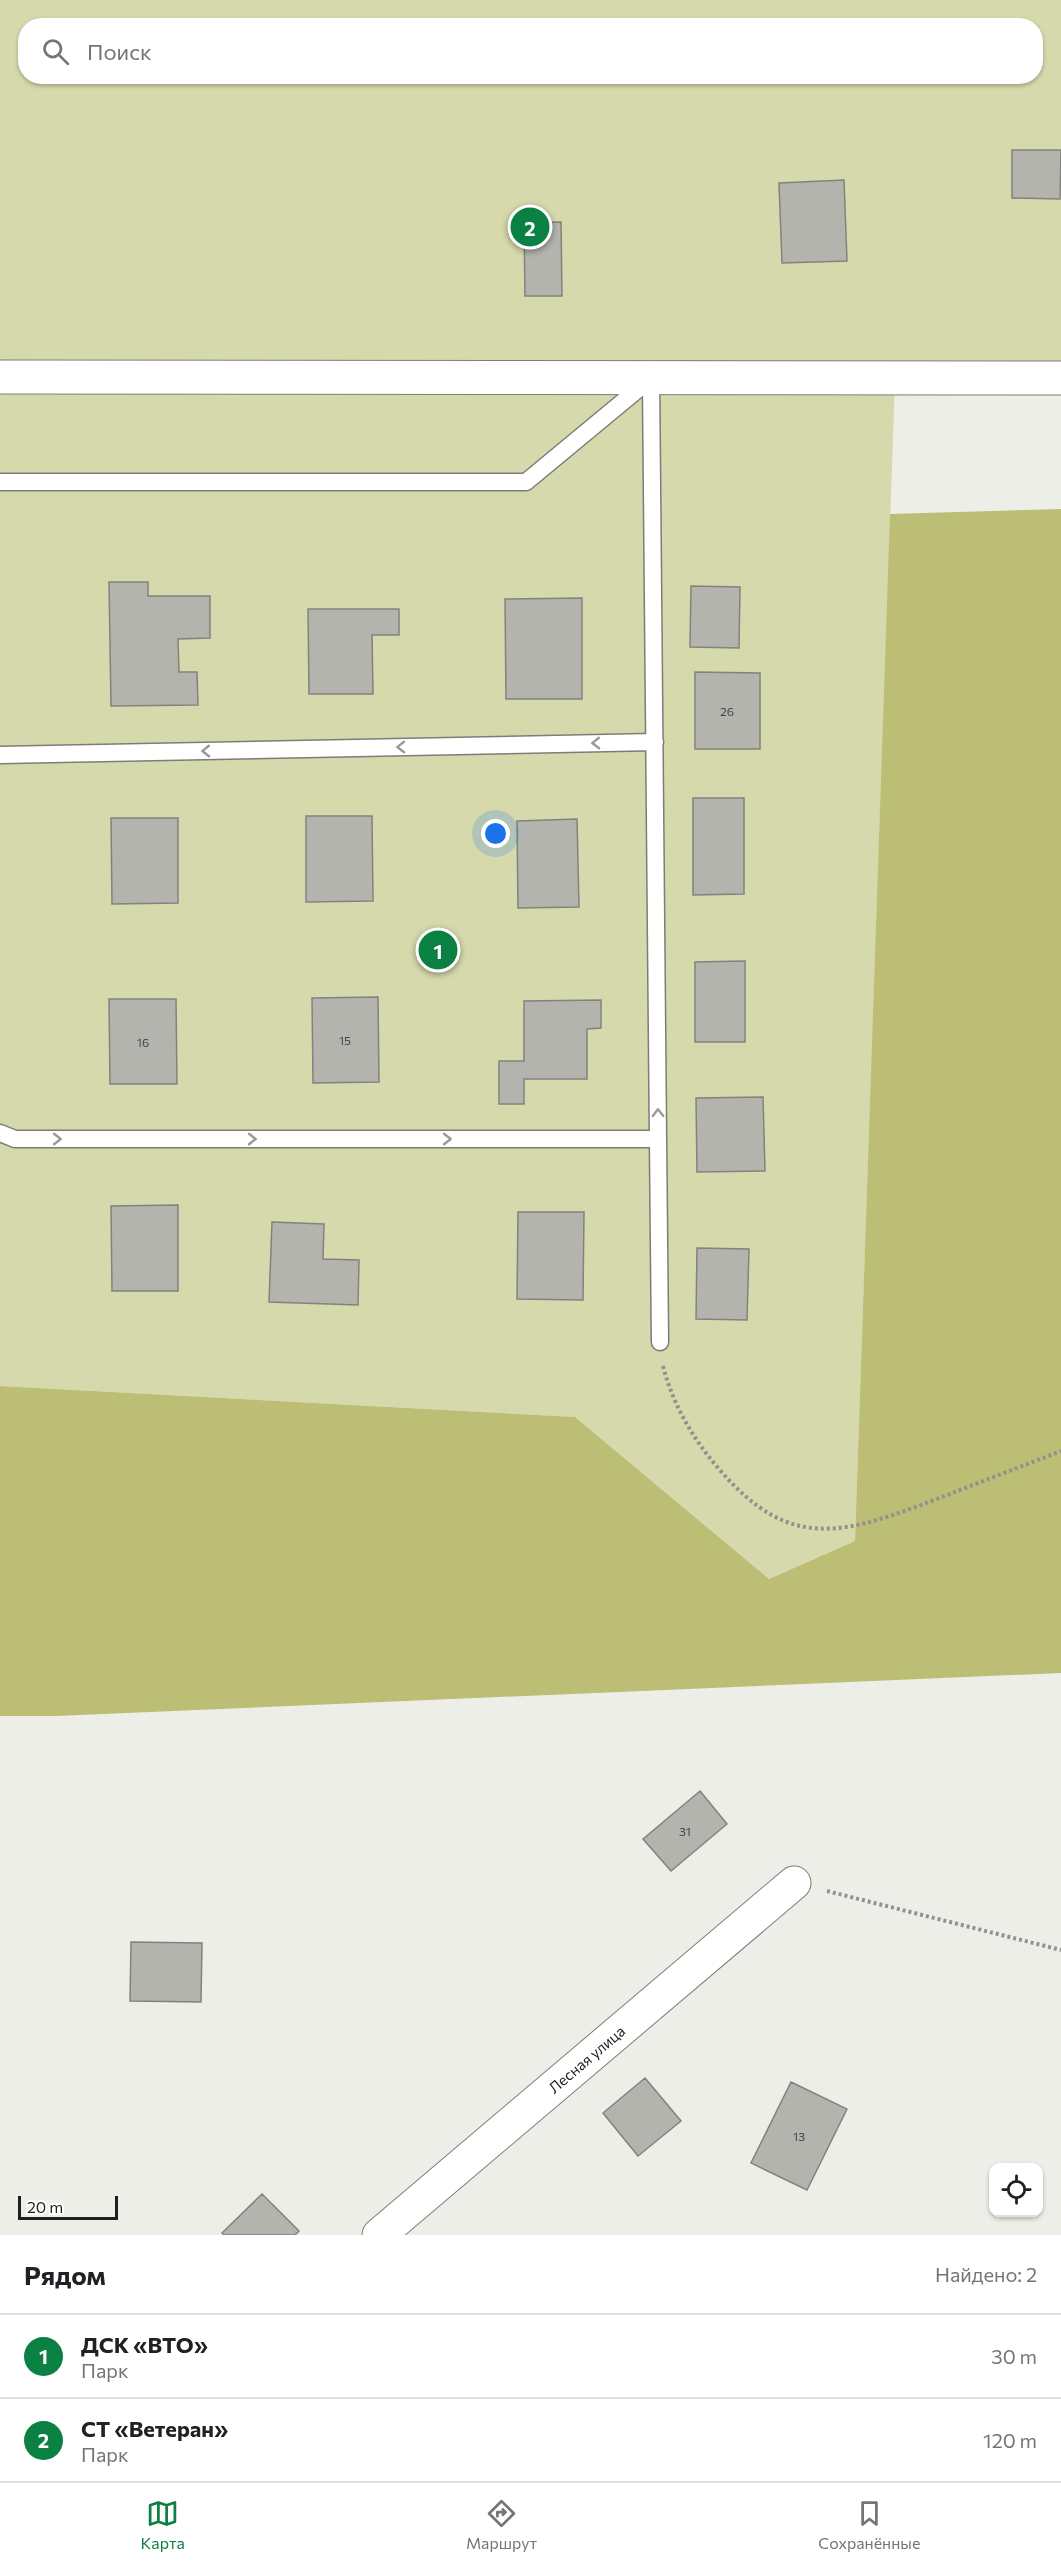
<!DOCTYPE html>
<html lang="ru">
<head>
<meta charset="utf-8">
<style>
  :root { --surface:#fff; --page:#f2f2f2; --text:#202124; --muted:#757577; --line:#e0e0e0; --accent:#0b8043 }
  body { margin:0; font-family:Commissioner,sans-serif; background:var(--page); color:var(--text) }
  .controls { position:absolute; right:18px; bottom:18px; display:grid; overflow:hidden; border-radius:12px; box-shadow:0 2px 4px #0004 }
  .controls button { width:54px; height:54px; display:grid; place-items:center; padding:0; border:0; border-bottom:2px solid var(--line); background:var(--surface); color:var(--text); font:30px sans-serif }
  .scale { position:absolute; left:18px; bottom:15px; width:100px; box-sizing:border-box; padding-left:6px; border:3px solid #1f1f1d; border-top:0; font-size:16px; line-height:21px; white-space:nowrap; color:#1f1f1d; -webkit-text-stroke:4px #fffffe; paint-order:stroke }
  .you { position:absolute; left:496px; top:834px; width:21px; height:21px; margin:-15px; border:4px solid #fff; border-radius:50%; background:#1a73e8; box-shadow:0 0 0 9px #1a73e833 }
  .badge { display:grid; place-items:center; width:39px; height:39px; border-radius:50%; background:var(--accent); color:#fff; font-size:20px; font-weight:700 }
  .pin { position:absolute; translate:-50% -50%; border:3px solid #fff; box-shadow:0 2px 6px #0006 }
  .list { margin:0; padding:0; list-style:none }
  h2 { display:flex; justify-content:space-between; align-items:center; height:78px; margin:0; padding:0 24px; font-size:26px }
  h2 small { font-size:20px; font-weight:400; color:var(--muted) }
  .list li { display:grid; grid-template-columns:39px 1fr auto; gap:18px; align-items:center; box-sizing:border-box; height:84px; padding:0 24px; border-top:2px solid var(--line) }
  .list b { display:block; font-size:22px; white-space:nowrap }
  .list p { margin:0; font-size:20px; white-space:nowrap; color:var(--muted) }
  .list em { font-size:20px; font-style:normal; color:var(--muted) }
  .icon { flex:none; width:33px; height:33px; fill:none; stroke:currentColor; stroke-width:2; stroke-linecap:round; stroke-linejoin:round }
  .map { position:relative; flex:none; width:1061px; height:2235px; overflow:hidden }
  .search { position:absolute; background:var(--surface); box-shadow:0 2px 4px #0004; left:18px; right:18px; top:18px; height:66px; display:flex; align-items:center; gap:15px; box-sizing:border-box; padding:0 21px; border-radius:24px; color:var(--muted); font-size:22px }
  .sheet { height:246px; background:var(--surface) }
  nav { display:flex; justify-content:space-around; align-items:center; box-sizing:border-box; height:84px; border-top:2px solid var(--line); background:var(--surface); font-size:16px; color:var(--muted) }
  nav a { display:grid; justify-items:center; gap:3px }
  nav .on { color:var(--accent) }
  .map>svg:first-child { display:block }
  .green { fill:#d6d9ac; fill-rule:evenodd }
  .forest { fill:#bbbe74 }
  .building { fill:#b3b4ae; stroke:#82837d; stroke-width:1.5 }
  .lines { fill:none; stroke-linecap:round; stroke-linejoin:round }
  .lane-casing { stroke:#7d7d77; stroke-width:19 }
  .street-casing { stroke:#7d7d77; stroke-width:35 }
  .path { stroke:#91928d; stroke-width:4; stroke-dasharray:3 3; stroke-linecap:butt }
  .lane { stroke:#fff; stroke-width:16 }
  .street { stroke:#fff; stroke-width:33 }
  .oneway { stroke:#9a9a99 }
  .labels { text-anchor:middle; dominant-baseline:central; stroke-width:5; stroke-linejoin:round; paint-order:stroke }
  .number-label { font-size:12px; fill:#444441 }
  .street-label { font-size:15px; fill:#1f1f1d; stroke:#fffffe }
</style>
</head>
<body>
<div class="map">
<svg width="1061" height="2235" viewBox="0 0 1061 2235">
  <rect width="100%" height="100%" fill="#edeee7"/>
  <path class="green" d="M0 0H1061V378L895 379 855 1541 769 1579 575 1417 0 1386ZM26 26H1036V76H26Z"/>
  <path class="forest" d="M1061 509V1673L56 1716H0V1386L575 1417 769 1579 855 1541 890 514Z"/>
  <path class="building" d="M1012 150H1061L1060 199 1012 198Z
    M844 180 847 261 782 263 779 183Z
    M561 222 562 296H525L524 223Z
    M109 582H148V596H210V638L178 639 179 672H197L198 705 111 706Z
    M691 586 740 587 739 648 690 647Z
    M582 598V699H506L505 599Z
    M308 609H399V635H372L373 694H309Z
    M695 672 760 673V749H695Z
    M693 798H744V894L693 895Z
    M306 816H372L373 901 306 902Z
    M111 818H178V903L112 904Z
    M577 819 579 907 518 908 517 821Z
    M745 961V1042H695V962Z
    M378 997 379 1082 313 1083 312 998Z
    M109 999H176L177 1084H110Z
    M601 1000V1028L587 1029V1079H524V1104H499V1061H524V1001Z
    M763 1097 765 1171 697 1172 696 1098Z
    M178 1205V1291H112L111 1206Z
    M518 1212H584L583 1300 517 1299Z
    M272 1222 324 1224 323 1259 359 1260 358 1305 269 1302Z
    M697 1248 749 1249 747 1320 696 1319Z
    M700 1791 727 1824 671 1871 643 1839Z
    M131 1942 202 1943 201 2002 130 2001Z
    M645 2078 681 2121 638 2156 603 2113Z
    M791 2082 847 2109 807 2190 751 2163Z
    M262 2194 299 2231 295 2235H224L222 2233Z"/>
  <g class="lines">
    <defs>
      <path id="lane" d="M0 482H526L648 381
        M0 755 655 742
        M0 1133 15 1139H658L651 378
        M658 1139 660 1342"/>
      <g id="street">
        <path d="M0 377 1061 378"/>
        <path id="s1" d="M379 2235 794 1883"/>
      </g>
    </defs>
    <use href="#lane" class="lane-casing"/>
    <use href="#street" class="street-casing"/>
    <path class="path" d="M663 1366C673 1405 693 1439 719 1469 791 1554 846 1533 937 1499 978 1483 1020 1467 1061 1451
      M827 1891 1061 1950"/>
    <use href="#lane" class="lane"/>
    <use href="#street" class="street"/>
  </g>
  <defs><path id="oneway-chevron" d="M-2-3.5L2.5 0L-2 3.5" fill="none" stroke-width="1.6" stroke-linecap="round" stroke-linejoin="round" transform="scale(1.5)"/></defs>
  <g class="oneway">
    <use href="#oneway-chevron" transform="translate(596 743) rotate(179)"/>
    <use href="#oneway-chevron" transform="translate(401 747) rotate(179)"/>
    <use href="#oneway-chevron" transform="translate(206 751) rotate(179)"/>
    <use href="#oneway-chevron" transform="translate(658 1113) rotate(-91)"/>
    <use href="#oneway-chevron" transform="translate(57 1139)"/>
    <use href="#oneway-chevron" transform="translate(252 1139)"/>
    <use href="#oneway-chevron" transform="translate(447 1139)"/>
  </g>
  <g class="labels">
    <g class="number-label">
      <text x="727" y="711">26</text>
      <text x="345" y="1040">15</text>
      <text x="143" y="1042">16</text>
      <text x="685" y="1831">31</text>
      <text x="799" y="2136">13</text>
    </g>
    <g class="street-label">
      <text stroke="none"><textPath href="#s1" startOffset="272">Лесная улица</textPath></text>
    </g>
  </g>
</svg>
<div class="controls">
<button><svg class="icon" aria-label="locate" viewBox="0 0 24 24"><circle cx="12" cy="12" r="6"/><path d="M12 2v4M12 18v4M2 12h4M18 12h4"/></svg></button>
</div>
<div class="scale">20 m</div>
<div class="you"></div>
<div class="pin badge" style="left:438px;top:950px">1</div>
<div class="pin badge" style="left:530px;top:227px">2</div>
<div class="search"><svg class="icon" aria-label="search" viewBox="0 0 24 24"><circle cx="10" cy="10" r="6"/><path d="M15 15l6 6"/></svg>Поиск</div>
</div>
<section class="sheet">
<h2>Рядом<small>Найдено: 2</small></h2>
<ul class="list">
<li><span class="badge">1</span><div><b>ДСК «ВТО»</b><p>Парк</p></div><em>30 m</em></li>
<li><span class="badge">2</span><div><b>СТ «Ветеран»</b><p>Парк</p></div><em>120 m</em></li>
</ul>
</section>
<nav>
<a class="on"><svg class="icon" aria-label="map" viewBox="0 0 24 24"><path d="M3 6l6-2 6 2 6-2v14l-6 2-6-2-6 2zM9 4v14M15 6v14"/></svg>Карта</a>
<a><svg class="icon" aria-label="directions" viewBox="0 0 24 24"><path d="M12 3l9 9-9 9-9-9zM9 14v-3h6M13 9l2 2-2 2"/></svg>Маршрут</a>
<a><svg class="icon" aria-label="saved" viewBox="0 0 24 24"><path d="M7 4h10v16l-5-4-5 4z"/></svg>Сохранённые</a>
</nav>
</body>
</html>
